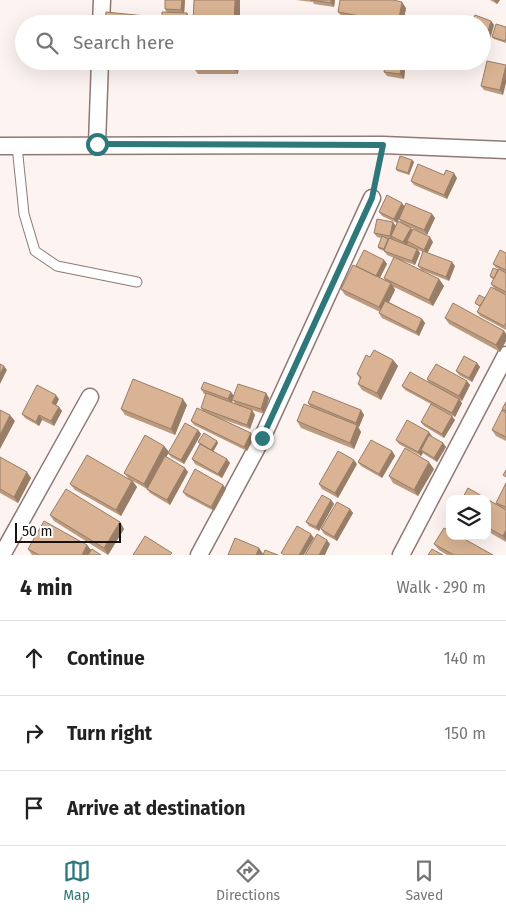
<!DOCTYPE html>
<html lang="en">
<head>
<meta charset="utf-8">
<style>
  :root { --surface:#fff; --page:#f6f6f6; --text:#222; --muted:#767676; --line:#e0e0e0; --accent:#2e787c }
  body { margin:0; font-family:"Fira Sans",sans-serif; background:var(--page); color:var(--text) }
  .controls { position:absolute; right:15px; bottom:15px; display:grid; overflow:hidden; border-radius:10px; box-shadow:0 5px 20px #0002 }
  .controls button { width:45px; height:45px; display:grid; place-items:center; padding:0; border:0; border-bottom:1px solid var(--line); background:var(--surface); color:var(--text); font:25px sans-serif }
  .scale { position:absolute; left:15px; bottom:12px; width:106px; box-sizing:border-box; padding-left:5px; border:2px solid #191210; border-top:0; font-size:14px; line-height:18px; white-space:nowrap; color:#191210; -webkit-text-stroke:4px #fff; paint-order:stroke }
  .stop { position:absolute; width:15px; height:15px; margin:-11px; border:4px solid #2e787c; border-radius:50%; background:#fff }
  .stop.end { background:#2e787c; border-color:#fff; box-shadow:0 1px 5px #0008 }
  .list { margin:0; padding:0; list-style:none }
  h2 { display:flex; justify-content:space-between; align-items:center; height:65px; margin:0; padding:0 20px; font-size:21px }
  h2 small { font-size:16px; font-weight:400; color:var(--muted) }
  .list li { display:grid; grid-template-columns:32px 1fr auto; gap:15px; align-items:center; box-sizing:border-box; height:75px; padding:0 20px; border-top:1px solid var(--line) }
  .list b { display:block; font-size:19px; white-space:nowrap }
  .list em { font-size:16px; font-style:normal; color:var(--muted) }
  .icon { flex:none; width:28px; height:28px; fill:none; stroke:currentColor; stroke-width:2; stroke-linecap:round; stroke-linejoin:round }
  .map { position:relative; flex:none; width:506px; height:555px; overflow:hidden }
  .search { position:absolute; background:var(--surface); box-shadow:0 5px 20px #0002; left:15px; right:15px; top:15px; height:55px; display:flex; align-items:center; gap:12px; box-sizing:border-box; padding:0 18px; border-radius:28px; color:var(--muted); font-size:19px }
  .sheet { height:290px; background:var(--surface) }
  nav { display:flex; justify-content:space-around; align-items:center; box-sizing:border-box; height:70px; border-top:1px solid var(--line); background:var(--surface); font-size:14px; color:var(--muted) }
  nav a { display:grid; justify-items:center; gap:2px }
  nav .on { color:var(--accent) }
  .map>svg:first-child { display:block }
  .lines { fill:none; stroke-linecap:round; stroke-linejoin:round }
  .service-casing { stroke:#8d7975; stroke-width:11 }
  .minor-casing { stroke:#8d7975; stroke-width:19 }
  .path { stroke:#9f9795; stroke-width:2.5; stroke-dasharray:2.5 4; stroke-linecap:butt }
  .service { stroke:#fff; stroke-width:9 }
  .minor { stroke:#fff; stroke-width:16 }
  .wall { fill:#bb9a7e }
  .shaded-wall { fill:#987d67 }
  .building { fill:#d9b393; stroke:#987d67 }
  .route { stroke:#2e787c; stroke-width:6 }
</style>
</head>
<body>
<div class="map">
<svg width="506" height="555" viewBox="0 0 506 555">
  <rect width="100%" height="100%" fill="#fdf4f2"/>
  <g class="lines">
    <defs>
      <path id="service" d="M17 146 24 214 35 251 57 266 137 282"/>
      <path id="minor" d="M101 24 102 0
        M97 144 100 61
        M0 146 383 145 506 150
        M2 555 90 397
        M199 555 262 438 372 198
        M401 555 506 355"/>
    </defs>
    <use href="#service" class="service-casing"/>
    <use href="#minor" class="minor-casing"/>
    <path class="path" d="M375 185 380 159"/>
    <use href="#service" class="service"/>
    <use href="#minor" class="minor"/>
  </g>
  <path class="wall" d="M165 0H185L184 13 190 18 167 13 165 9Z
    M296 0H335L334 7 314 4 312 1V2Z
    M490 0H500L497 4Z
    M406 8 403 24H373L343 18 338 12Z
    M491 21 494 25 490 39 482 36V24Z
    M506 27V43L494 39 492 37Z
    M239 61 238 74H198L192 66Z
    M386 61H406L404 79 387 76 384 72Z
    M506 65 503 95 484 90 481 86Z
    M412 160 414 162 409 175 397 171 396 169Z
    M444 175 457 178 447 199 414 185 411 181Z
    M404 206 432 214 435 218 427 235 405 225 411 228 412 230 433 242 427 253 455 266 449 281 421 270 418 266 423 252 418 250 420 253 415 265 400 260 439 279 444 286 433 306 394 287 395 290 389 302 422 319 425 323 419 336 382 318 379 313 380 312 345 295 341 289 356 266 384 260 387 264 380 278 386 281 384 278 394 258 387 255 384 251 379 249 378 247 381 238 377 237 374 233 393 222 396 226 401 223 399 219 400 216 397 223 382 216 379 212Z
    M506 253V330L480 316 477 312 480 307 477 305 475 303 485 298 494 288 491 284 493 279 491 278 490 276 499 269 496 268 493 264Z
    M445 318 504 331 506 334V341L500 352 449 324Z
    M393 360 398 366 381 400 362 390 358 384 360 379 357 374Z
    M477 363 480 367 472 382 459 375 456 371Z
    M427 379 467 381 470 385 462 401 460 400 462 403 455 417 405 390 402 386 429 383Z
    M201 389 234 396 266 393 269 398 264 414 235 404 233 400 232 403 252 410 255 415 250 429 213 416 254 438 247 451 194 425 191 421 203 411 201 408 206 394H204Z
    M59 399 56 405 59 407 62 411 54 426 42 420 39 426 25 418 22 414Z
    M506 402V441L496 436 492 430 504 412 502 409Z
    M308 403 361 410 364 415 359 427H358L361 432 354 449 301 428 297 421 310 406Z
    M187 405 175 435 125 415 121 409Z
    M455 420 444 438 424 426 421 422Z
    M198 430 201 434 184 464 171 457 168 453Z
    M432 437 443 443 446 447 437 462 424 454 423 453 421 456 399 444 396 440Z
    M217 441 218 443 213 451 230 463 222 478 195 464 192 459 200 444 198 442Z
    M164 446 169 452 166 457 188 472 170 505 150 493 147 489 133 481 137 487 121 516 75 490 70 484 128 478 124 473Z
    M392 451 395 456 382 478 361 466 358 462Z
    M0 457 31 478 18 503 0 493Z
    M357 464 338 498 322 489 319 484Z
    M434 469 418 496 393 483 389 476Z
    M506 483V542L487 531V499L498 505 496 503Z
    M223 485 226 489 214 511 186 496 183 492Z
    M331 500 334 504 319 531 309 526 306 522Z
    M350 509 353 513 337 541 324 534 321 529Z
    M50 515 120 522 124 529 108 555 54 521Z
    M434 544 493 555H447L439 550Z
    M87 545 91 550 101 555H32L28 549Z"/>
  <path class="shaded-wall" d="M182 0H185L184 14 181 10Z
    M235 0H240V24H234Z
    M331 0H335L334 7 331 3Z
    M494 0H500L497 4Z
    M402 2 406 8 403 24H398V23Z
    M187 13 190 18V24H187Z
    M155 17 159 23V24L154 23Z
    M491 21 494 25 490 39 487 35Z
    M233 61H239L238 74 233 66Z
    M403 61H406L404 79 400 74Z
    M506 66V83L503 95 500 90Z
    M412 160 414 162 409 175 408 173Z
    M454 173 457 178 447 199 444 195Z
    M402 203 405 207 397 223 394 219Z
    M432 214 435 218 427 235 424 230Z
    M393 222 396 227 391 236 393 239V240L390 236Z
    M411 228 414 233 407 241 408 243 406 247 403 242Z
    M430 237 433 242 427 254 424 250Z
    M417 249 420 253 415 265 412 261Z
    M384 260 387 264 378 281 375 277Z
    M452 262 455 266 449 281 446 277Z
    M439 279 444 286 433 306 429 300Z
    M391 283 395 290 383 314 379 307Z
    M422 319 425 323 419 336 416 332Z
    M504 331 506 334V341L500 352 496 345Z
    M393 360 398 366 381 400 377 393Z
    M477 363 480 367 472 382 469 378Z
    M4 366 7 370 0 384V374Z
    M467 381 470 385 462 401 459 396Z
    M231 392 234 396 231 403 228 399Z
    M266 393 269 398 264 414 261 409Z
    M56 395 59 399 55 407 52 403Z
    M183 399 187 405 175 435 171 429Z
    M459 399 462 403 455 417 452 413Z
    M59 407 62 411 54 426 51 421Z
    M252 410 255 415 250 429 247 425Z
    M361 410 364 415 359 427 356 423Z
    M10 415 15 421 0 449V435Z
    M39 415 42 420 39 426 36 422Z
    M452 416 455 420 444 438 442 434Z
    M357 425 361 432 354 449 350 443Z
    M198 430 201 434 184 464 181 460Z
    M429 432 432 436 421 450 423 453 421 456 418 452Z
    M251 433 254 438 247 451 244 447Z
    M217 441 218 443 213 452 211 450Z
    M443 443 446 447 437 462 434 458Z
    M164 446 169 452 148 490 144 484Z
    M392 451 395 456 382 478 379 474Z
    M227 459 230 463 222 478 218 474Z
    M354 460 357 464 338 498 335 493Z
    M429 462 434 469 418 496 414 490Z
    M185 468 188 472 170 505 167 500Z
    M27 472 31 478 18 503 14 497Z
    M132 481 137 487 121 516 116 510Z
    M223 485 226 489 214 511 211 507Z
    M331 500 334 504 319 531 316 527Z
    M350 509 353 513 337 541 334 537Z
    M120 522 124 529 108 555 104 548Z
    M506 530V541L503 536Z
    M311 534 314 538 304 555H299Z
    M327 540 330 544 325 555H319Z
    M87 545 92 551 90 555H82Z
    M259 548 264 555H256Z"/>
  <path class="building" d="M165 0H182L181 10 165 9Z
    M194 0H235L234 24H193Z
    M311 0H331V3Z
    M340 0H393L402 2 398 23 338 12Z
    M106 12 155 17 154 23H148V24H105Z
    M162 12 187 13V24H162Z
    M475 15 491 21 487 35 482 33V24H471Z
    M496 24 506 27V38L505 41 492 37Z
    M192 61H233V66H192Z
    M386 61H403L400 74 384 72Z
    M487 61 506 65 500 90 481 86Z
    M400 156 412 160 408 173 396 169Z
    M418 164 444 175 446 170 454 173 444 195 411 181Z
    M387 195 402 203 394 219 379 212Z
    M406 203 432 214 424 230 399 219Z
    M377 219 393 222 390 236 374 233Z
    M398 221 411 228 403 242 391 236Z
    M413 229 430 237 424 250 407 241Z
    M382 236 388 239 384 249 378 247Z
    M389 238 417 249 412 261 384 251Z
    M364 250 384 260 376 276 356 266Z
    M500 250 506 253V270L493 264Z
    M423 251 452 262 446 277 418 266Z
    M394 257 439 279 429 300 384 278Z
    M353 265 391 283 379 307 341 289Z
    M493 268 498 270 494 278 490 276Z
    M499 269 506 273V292L491 284Z
    M491 287 506 295V323L504 326 477 312Z
    M479 295 485 298 480 306 475 303Z
    M385 301 422 319 416 332 379 313Z
    M453 303 504 331 496 345 445 318Z
    M374 350 393 360 377 393 358 384 361 377 357 374 366 355 370 357Z
    M464 356 477 363 469 378 456 371Z
    M0 364 4 366 0 374Z
    M436 364 467 381 459 396 427 379Z
    M410 372 459 399 452 413 402 386Z
    M133 379 183 399 171 429 121 409Z
    M204 382 231 392 228 399 201 389Z
    M238 384 266 393 261 409 232 400Z
    M37 385 56 395 52 403 59 407 51 421 39 415 36 422 22 414Z
    M313 391 361 410 356 423 308 403Z
    M206 393 252 410 247 425 201 408Z
    M506 402V411L502 409Z
    M304 404 357 425 350 443 297 421Z
    M431 404 452 416 442 434 421 422Z
    M197 408 251 433 244 447 191 421Z
    M0 410 10 415 0 435Z
    M502 410 506 413V437L492 430Z
    M407 420 429 432 418 452 396 440Z
    M185 423 198 430 181 460 168 453Z
    M204 433 217 441 211 450 198 442Z
    M145 435 164 446 144 484 124 473Z
    M429 435 443 443 434 458 421 450Z
    M371 440 392 451 379 474 358 462Z
    M200 444 227 459 218 474 192 459Z
    M405 448 429 462 414 490 389 476Z
    M338 451 354 460 335 493 319 484Z
    M87 455 132 481 116 510 70 484Z
    M165 456 185 468 167 500 147 489Z
    M0 457 27 472 14 497 0 489Z
    M195 469 223 485 211 507 183 492Z
    M506 470V477L503 475Z
    M506 483V507L496 503Z
    M468 488 487 499H462Z
    M66 489 120 522 104 548 50 515Z
    M322 495 331 500 316 527 306 522Z
    M487 499 506 510V530L503 536 487 527Z
    M337 502 350 509 334 537 321 529Z
    M44 521 87 545 82 555H39L28 549Z
    M297 526 311 534 299 555H284L281 553Z
    M444 528 450 531V536H459L493 555H454L434 544Z
    M317 534 327 540 319 555H305Z
    M145 536 172 553 170 555H133Z
    M235 538 259 548 256 555H228Z
    M92 549 101 555H88Z
    M432 549 443 555H428Z
    M265 550 278 555H263Z"/>
  <g class="lines">
    <path class="route" d="M97 144 383 145 372 198 262 438"/>
  </g>
</svg>
<div class="controls">
<button><svg class="icon" aria-label="layers" viewBox="0 0 24 24"><path d="M12 4l9 5-9 5-9-5zM3 14l9 5 9-5"/></svg></button>
</div>
<div class="scale">50 m</div>
<div class="stop" style="left:97px;top:144px"></div>
<div class="stop end" style="left:262px;top:438px"></div>
<div class="search"><svg class="icon" aria-label="search" viewBox="0 0 24 24"><circle cx="10" cy="10" r="6"/><path d="M15 15l6 6"/></svg>Search here</div>
</div>
<section class="sheet">
<h2>4 min<small>Walk · 290 m</small></h2>
<ul class="list">
<li><svg class="icon" aria-label="ahead" viewBox="0 0 24 24"><path d="M12 20V5M6 11l6-6 6 6"/></svg><div><b>Continue</b></div><em>140 m</em></li>
<li><svg class="icon" aria-label="right" viewBox="0 0 24 24"><path d="M7 20v-9h11M14 6l5 5-5 5"/></svg><div><b>Turn right</b></div><em>150 m</em></li>
<li><svg class="icon" aria-label="arrive" viewBox="0 0 24 24"><path d="M6 21V4h12l-3 4 3 4H6"/></svg><div><b>Arrive at destination</b></div></li>
</ul>
</section>
<nav>
<a class="on"><svg class="icon" aria-label="map" viewBox="0 0 24 24"><path d="M3 6l6-2 6 2 6-2v14l-6 2-6-2-6 2zM9 4v14M15 6v14"/></svg>Map</a>
<a><svg class="icon" aria-label="directions" viewBox="0 0 24 24"><path d="M12 3l9 9-9 9-9-9zM9 14v-3h6M13 9l2 2-2 2"/></svg>Directions</a>
<a><svg class="icon" aria-label="saved" viewBox="0 0 24 24"><path d="M7 4h10v16l-5-4-5 4z"/></svg>Saved</a>
</nav>
</body>
</html>
